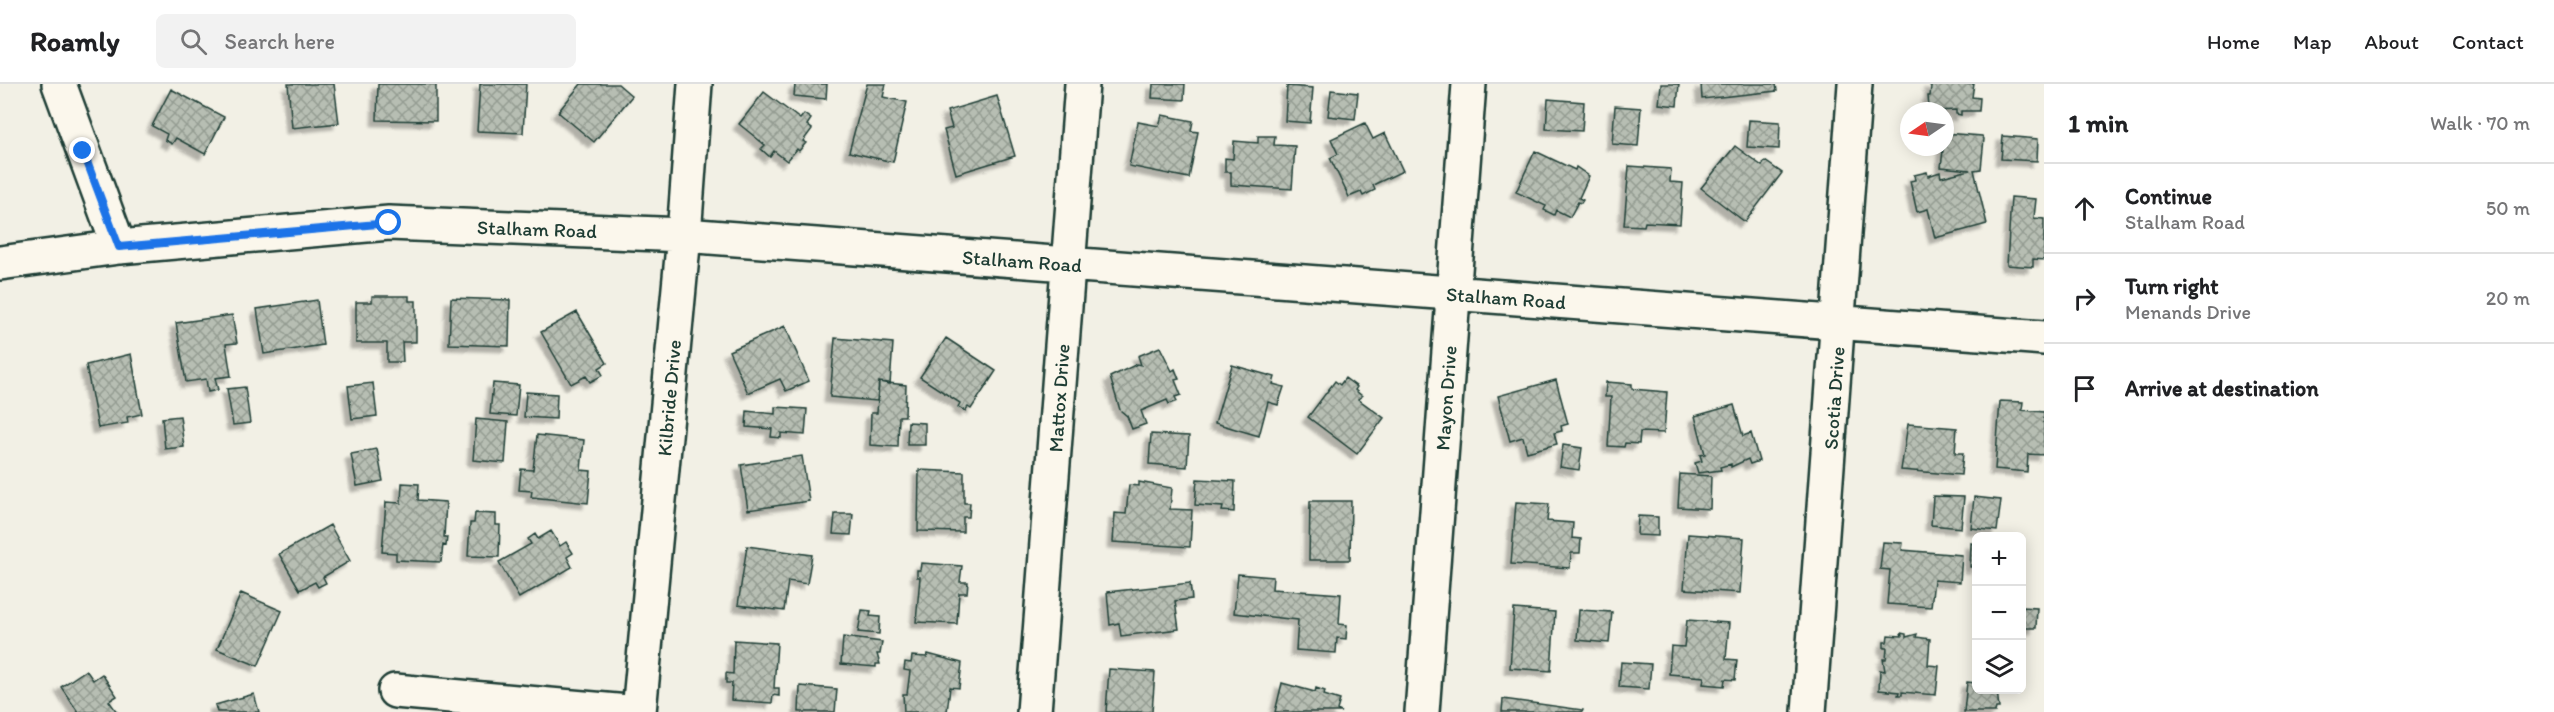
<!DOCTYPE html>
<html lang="en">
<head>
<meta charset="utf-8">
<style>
  :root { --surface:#fff; --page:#f2f2f2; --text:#202124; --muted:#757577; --line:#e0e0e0 }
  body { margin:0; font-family:Itim,sans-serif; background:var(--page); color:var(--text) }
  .controls { position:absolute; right:18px; bottom:18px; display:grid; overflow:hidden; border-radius:9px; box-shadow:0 3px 15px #0003 }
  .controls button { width:54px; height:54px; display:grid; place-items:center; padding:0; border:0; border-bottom:2px solid var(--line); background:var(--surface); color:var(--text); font:30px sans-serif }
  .compass { position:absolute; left:1900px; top:18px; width:54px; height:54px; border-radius:50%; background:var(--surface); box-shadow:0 3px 15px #0003; rotate:257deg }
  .stop { position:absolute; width:18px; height:18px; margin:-14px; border:4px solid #1a73e8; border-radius:50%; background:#fff }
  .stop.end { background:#1a73e8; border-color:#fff; box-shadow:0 2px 6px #0008 }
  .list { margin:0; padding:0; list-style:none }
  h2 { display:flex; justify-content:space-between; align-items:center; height:78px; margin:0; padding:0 24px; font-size:26px }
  h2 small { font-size:20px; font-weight:400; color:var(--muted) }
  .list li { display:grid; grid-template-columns:39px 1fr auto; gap:18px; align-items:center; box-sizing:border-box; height:90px; padding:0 24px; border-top:2px solid var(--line) }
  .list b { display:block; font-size:22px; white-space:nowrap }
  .list p { margin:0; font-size:20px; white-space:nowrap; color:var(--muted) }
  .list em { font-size:20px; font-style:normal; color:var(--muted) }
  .icon { flex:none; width:33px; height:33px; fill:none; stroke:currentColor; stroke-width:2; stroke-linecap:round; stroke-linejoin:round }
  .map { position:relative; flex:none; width:2044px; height:628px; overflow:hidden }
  header { display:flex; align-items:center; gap:36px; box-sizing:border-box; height:84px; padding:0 30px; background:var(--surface); border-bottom:2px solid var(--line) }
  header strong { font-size:28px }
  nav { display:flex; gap:33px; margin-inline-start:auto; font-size:21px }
  .search { width:420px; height:54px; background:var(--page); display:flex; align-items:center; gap:15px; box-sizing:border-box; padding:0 21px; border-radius:9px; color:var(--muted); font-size:22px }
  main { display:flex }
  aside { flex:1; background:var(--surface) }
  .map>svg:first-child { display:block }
  .building { fill:url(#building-cross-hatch); stroke:#1f3d34; stroke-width:1.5; filter:url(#shadow) }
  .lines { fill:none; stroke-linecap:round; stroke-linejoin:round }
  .minor-casing { stroke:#1f3d34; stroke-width:38 }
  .minor { stroke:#fbf7ec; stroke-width:33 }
  .route { stroke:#1a73e8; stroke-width:8 }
  .labels { text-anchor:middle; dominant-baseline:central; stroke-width:4.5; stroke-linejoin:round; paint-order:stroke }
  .street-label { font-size:20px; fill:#1f3d34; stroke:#fbf7ec }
</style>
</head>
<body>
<header>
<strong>Roamly</strong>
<div class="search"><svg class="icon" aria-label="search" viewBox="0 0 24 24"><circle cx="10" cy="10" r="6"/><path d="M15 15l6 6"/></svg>Search here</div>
<nav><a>Home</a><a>Map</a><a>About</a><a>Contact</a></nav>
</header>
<main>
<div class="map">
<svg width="2044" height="628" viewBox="0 0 2044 628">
  <defs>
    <pattern id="building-cross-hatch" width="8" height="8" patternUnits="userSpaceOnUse" patternTransform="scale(1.5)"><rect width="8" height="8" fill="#b7beb3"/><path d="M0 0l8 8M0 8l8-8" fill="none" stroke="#949c92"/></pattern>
    <filter id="shadow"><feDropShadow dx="-5.5" dy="5.5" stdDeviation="1.5" flood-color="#0004"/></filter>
  </defs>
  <rect width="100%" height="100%" fill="#f2f0e5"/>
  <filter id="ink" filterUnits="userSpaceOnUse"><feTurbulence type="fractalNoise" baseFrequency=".0167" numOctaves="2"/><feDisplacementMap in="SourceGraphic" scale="12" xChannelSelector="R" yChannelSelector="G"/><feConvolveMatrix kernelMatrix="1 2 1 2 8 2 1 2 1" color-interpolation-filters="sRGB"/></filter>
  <g filter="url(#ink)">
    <path class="building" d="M288 0H334L339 39 292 44Z
      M378 0H436V37L377 36Z
      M480 0H526L523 49 477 47Z
      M581 0H618L632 12 594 58 558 28Z
      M795 0H827L826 15 794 12Z
      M867 0H886L883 13 907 18 893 78 849 68Z
      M1153 0H1185L1184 16 1152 14Z
      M1661 0H1679L1677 22 1659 20Z
      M1701 0H1776L1777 7 1702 15Z
      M1929 0H1974L1972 13 1980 14 1979 27H1961V31L1956 30V26L1937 27V24H1929L1928 12H1930L1931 3Z
      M1287 2 1313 4 1310 39 1285 37Z
      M171 5 224 33 205 70 176 54 172 60 165 56 167 50 152 42Z
      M1331 6 1358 9 1355 35 1328 32Z
      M764 8 800 35 804 30 811 35 807 41 812 45 803 57 806 59 799 67 797 65 787 77 774 67 770 73 761 65 765 61 739 40Z
      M997 12 1015 72 956 90 944 46 952 44 947 27Z
      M1548 15 1584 18 1582 47 1546 45Z
      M1615 22 1641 24 1638 62 1612 60Z
      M1162 31 1193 37 1191 47 1198 48 1189 94 1129 82 1138 38 1159 42Z
      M1749 36 1780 38 1779 65 1747 63Z
      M1365 39 1373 55 1385 49 1403 87 1373 101 1375 106 1363 112 1361 108 1349 113 1330 74 1338 70 1331 55Z
      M1945 49 1982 52 1984 55 1981 85 1974 86 1987 140 1935 154 1928 125 1917 128 1910 97 1915 96 1914 91 1927 88 1928 92 1940 88 1941 93 1970 86 1941 83Z
      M1258 52H1275L1274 61 1295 62 1292 105 1231 101V88H1225V74L1233 75 1234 57 1258 59Z
      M2003 52 2038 55 2037 77 2001 75Z
      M1735 62 1762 82 1765 77 1782 89 1745 138 1701 104Z
      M1535 67 1575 86 1576 83 1589 92 1579 114 1583 116 1581 119 1578 118 1570 133 1556 126 1554 131 1544 126 1546 122 1516 108Z
      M1629 82 1671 85 1670 98 1683 99 1680 140 1645 138 1644 142 1624 141Z
      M2011 113 2036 115 2034 134 2044 135V176L2033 175V183L2007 181Z
      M372 212H409V217H416V258H402L403 278H387V259H356V218H372Z
      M451 214 510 216 509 262 449 260Z
      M317 216 323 261 264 270 257 225Z
      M577 228 607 279 599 284 603 291 590 298 586 292 571 300 541 248Z
      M232 231 237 259 226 260 231 292 215 294 218 306 208 308 206 295 186 298 176 239Z
      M785 242 809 297 786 307 780 295 748 309 729 267Z
      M835 254 893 259 890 300 879 298 877 317 830 313Z
      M946 254 996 287 971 325 968 323 965 327 958 323 960 319 920 293Z
      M1160 263 1172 287 1175 285 1179 295 1175 296 1181 311 1175 313 1177 317 1169 320 1167 316 1141 327 1146 340 1132 345 1127 332 1120 326 1110 293 1137 280 1141 281 1138 272Z
      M131 270 142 330 127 333 128 339 98 344 86 281Z
      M1232 281 1275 293 1273 300 1284 303 1278 321 1268 318 1259 352 1215 339Z
      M1345 294 1357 303 1355 306 1362 312 1358 315 1384 334 1357 370 1308 333 1335 297 1340 301Z
      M1556 296 1568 340 1561 342 1562 347 1554 349 1557 360 1527 368 1523 353 1510 357 1498 312Z
      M879 298 906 301 905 332H899L898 363 870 361 871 329H877Z
      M1606 298 1632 300V305L1667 308 1664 349 1640 348 1639 360 1625 359 1624 363 1608 362 1611 313H1605Z
      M373 299 377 332 352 335 348 302Z
      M493 299 519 301 516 332 490 330Z
      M245 303 250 339 233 341 227 305Z
      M526 308 557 310 556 335 524 333Z
      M2000 317 2023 318 2022 326 2044 328V371L2028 370 2027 388 1995 385Z
      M1734 321 1743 352 1751 349 1759 377 1750 380 1748 375 1731 383V380L1720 383 1721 386 1698 389 1695 379 1702 377 1700 371 1705 370 1695 332Z
      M775 323 807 325 805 351 781 349V354L771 353 772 345 746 343 747 327 775 330Z
      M180 332 184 363 165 365 162 334Z
      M476 335 508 338 505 379 473 376Z
      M908 338 925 339V361H907Z
      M1908 340 1957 344 1955 369H1963L1961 391 1901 386Z
      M1151 350 1189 352 1187 383 1149 380Z
      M537 351 584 356 581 386 591 387 588 419 531 413 532 407 519 406 521 385 533 386Z
      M1563 361 1582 364 1579 386 1560 383Z
      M377 365 383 397 357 402 351 370Z
      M802 372 809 417 748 426 741 381Z
      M919 386 964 388V419H970L969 433H963V448L918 447Z
      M1680 390 1711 392 1710 425 1678 423Z
      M1197 395 1235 397 1234 428 1222 427 1223 423 1195 421Z
      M1139 398 1172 404 1170 425 1192 426 1190 463 1113 458 1115 429 1126 430 1129 401 1139 402Z
      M402 399 419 400 418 416 446 418 444 453H447L446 462 443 461 441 478 396 476V469L382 468 386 418 401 419Z
      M1933 412 1964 413 1961 444 1931 441Z
      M1974 413 2001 416 1997 447 1971 444Z
      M1310 417H1351L1350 476H1309Z
      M1516 418 1549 420 1547 437 1573 439 1572 454 1581 455 1580 469H1571L1570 484 1511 480Z
      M475 429 496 430V441H500L499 473 468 472 470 439H474Z
      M835 430H853L851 451 833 450Z
      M1638 432 1658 433V452L1637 451Z
      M330 441 350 477 323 493 326 499 318 503 315 498 300 506 279 470Z
      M551 447 560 462 566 458 573 469 567 473 572 483 519 514 499 478 531 460 528 455 535 450 538 455Z
      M1688 450 1744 454 1740 509 1684 505Z
      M1883 458 1903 459 1902 466 1962 471 1960 498 1934 496 1931 523 1887 520 1890 486 1880 485Z
      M1971 459 1976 460V483H1970Z
      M747 462 812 471 807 500 788 497 784 527 738 521Z
      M921 479 962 482 960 498H968L967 509H959L957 540 916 538 920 493H917V486H920Z
      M1238 490 1273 493 1272 505 1341 510 1339 540 1347 541 1346 555 1337 554 1336 569 1296 566 1298 536 1234 529Z
      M1190 499 1192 515 1175 517 1179 545 1121 552 1119 539 1110 541 1107 508Z
      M241 509 282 527 258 582 217 565Z
      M2022 523 2037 524 2036 544H2022Z
      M1514 525 1555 528 1551 587 1510 584Z
      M862 526 871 527 870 532 880 533 879 550 858 548Z
      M1579 526 1612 528 1609 559 1577 556Z
      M1687 536 1729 539 1726 575 1737 576 1735 596 1725 595 1724 602 1703 600 1704 593 1669 590 1671 562 1684 563Z
      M1901 549 1906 550V553L1917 550 1916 553 1930 555 1928 581 1939 582 1936 611 1902 608V611H1898L1899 608 1879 606 1880 586 1885 587 1883 575H1886L1887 564H1884V558H1887L1888 551 1902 552Z
      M843 553 882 558 880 570H877L880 580H876V583L841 580Z
      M734 556 777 559 774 604H779V612L773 611 772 619 731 616 732 599H726V589L733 590Z
      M928 570 962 579 959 604 950 603 947 628H904L903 610H907L910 587 904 586 905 578 911 579 912 572 927 573Z
      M1621 578 1651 580 1649 605 1619 603Z
      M1109 585 1155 588 1152 628H1106Z
      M86 586 93 596 102 590 117 612 109 617 117 628H78L61 603Z
      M1967 598 1976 599V606H1997L1999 624H1996L1995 628H1964Z
      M1282 599 1315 608 1316 604 1325 607 1324 611 1340 616 1337 626 1341 628H1275Z
      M800 602 837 605 835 628H799Z
      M254 610 259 628H217L215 621Z
      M1503 615 1583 626 1582 628H1502Z"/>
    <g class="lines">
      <defs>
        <path id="minor" d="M59 0 119 163
          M0 179 119 163 389 139 684 151 2044 254
          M395 607 628 628
          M639 628 684 151 695 0
          M1034 628 1082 0
          M1422 628 1469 0
          M1809 628 1855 0"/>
      </defs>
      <use href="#minor" class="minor-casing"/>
      <use href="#minor" class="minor"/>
    </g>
  </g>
  <g class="lines" filter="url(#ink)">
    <path class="route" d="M83 67 119 163 389 139"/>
  </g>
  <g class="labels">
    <g class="street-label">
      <text transform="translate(537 145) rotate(2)">Stalham Road</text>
      <text transform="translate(1022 177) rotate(4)">Stalham Road</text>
      <text transform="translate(1506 214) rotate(4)">Stalham Road</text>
      <text transform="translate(669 314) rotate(-85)">Kilbride Drive</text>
      <text transform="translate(1059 314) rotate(-86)">Mattox Drive</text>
      <text transform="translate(1446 314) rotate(-86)">Mayon Drive</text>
      <text transform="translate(1834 314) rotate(-86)">Scotia Drive</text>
    </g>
  </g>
</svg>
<div class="controls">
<button>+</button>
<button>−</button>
<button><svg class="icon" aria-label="layers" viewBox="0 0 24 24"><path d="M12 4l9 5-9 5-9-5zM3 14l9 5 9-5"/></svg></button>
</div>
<svg class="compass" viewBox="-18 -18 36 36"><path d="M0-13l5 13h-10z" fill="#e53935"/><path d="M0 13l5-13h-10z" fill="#757577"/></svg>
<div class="stop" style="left:389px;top:139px"></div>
<div class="stop end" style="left:83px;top:67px"></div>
</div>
<aside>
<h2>1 min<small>Walk · 70 m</small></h2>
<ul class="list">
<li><svg class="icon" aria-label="ahead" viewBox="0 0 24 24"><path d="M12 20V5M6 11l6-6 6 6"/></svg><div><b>Continue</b><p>Stalham Road</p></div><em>50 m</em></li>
<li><svg class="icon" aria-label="right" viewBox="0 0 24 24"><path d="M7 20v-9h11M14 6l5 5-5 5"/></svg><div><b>Turn right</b><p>Menands Drive</p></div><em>20 m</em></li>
<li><svg class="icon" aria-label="arrive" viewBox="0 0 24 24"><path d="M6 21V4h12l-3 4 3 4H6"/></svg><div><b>Arrive at destination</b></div></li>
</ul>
</aside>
</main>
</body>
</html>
